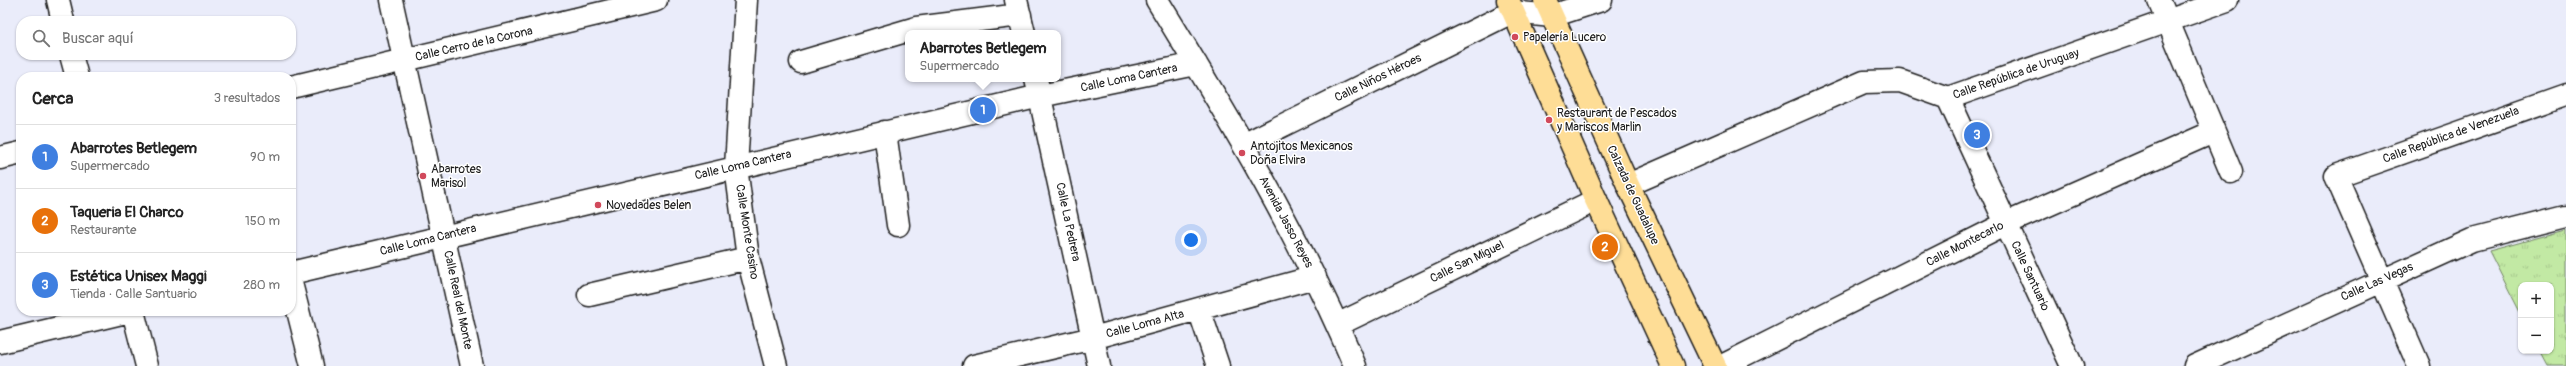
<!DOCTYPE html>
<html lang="es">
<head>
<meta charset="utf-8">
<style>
  :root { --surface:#fff; --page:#f2f2f2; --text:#222; --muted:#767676; --line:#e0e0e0; --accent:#d1495b }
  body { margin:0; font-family:Pangolin,sans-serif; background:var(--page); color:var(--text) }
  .controls { position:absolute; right:12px; bottom:12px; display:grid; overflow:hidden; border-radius:8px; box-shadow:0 1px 3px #0004 }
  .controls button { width:36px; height:36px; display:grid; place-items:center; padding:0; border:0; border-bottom:1px solid var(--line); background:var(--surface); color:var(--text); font:20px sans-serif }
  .you { position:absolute; left:1191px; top:240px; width:14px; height:14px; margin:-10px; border:3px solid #fff; border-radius:50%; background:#1a73e8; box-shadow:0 0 0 6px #1a73e833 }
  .badge { display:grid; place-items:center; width:26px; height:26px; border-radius:50%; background:var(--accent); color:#fff; font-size:13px; font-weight:700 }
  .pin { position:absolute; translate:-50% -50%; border:2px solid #fff; box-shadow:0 1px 4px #0006 }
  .popup { position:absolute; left:905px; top:30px; width:156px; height:52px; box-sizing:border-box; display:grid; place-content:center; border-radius:8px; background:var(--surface); filter:drop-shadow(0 1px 3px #0005); font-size:13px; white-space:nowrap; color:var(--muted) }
  .popup b { font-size:15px; color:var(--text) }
  .popup::after { content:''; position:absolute; left:50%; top:100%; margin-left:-8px; border:8px solid transparent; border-top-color:var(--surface) }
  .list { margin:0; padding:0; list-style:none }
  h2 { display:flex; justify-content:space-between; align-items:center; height:52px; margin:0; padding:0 16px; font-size:17px }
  h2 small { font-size:13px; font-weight:400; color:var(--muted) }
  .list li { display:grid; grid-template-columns:26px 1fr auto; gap:12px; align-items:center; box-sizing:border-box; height:64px; padding:0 16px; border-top:1px solid var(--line) }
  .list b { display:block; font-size:15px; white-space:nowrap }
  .list p { margin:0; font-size:13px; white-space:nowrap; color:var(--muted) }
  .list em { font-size:13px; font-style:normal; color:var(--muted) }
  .icon { flex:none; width:22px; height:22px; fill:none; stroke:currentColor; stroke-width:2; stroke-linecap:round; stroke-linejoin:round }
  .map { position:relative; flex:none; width:2566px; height:366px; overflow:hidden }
  .search { position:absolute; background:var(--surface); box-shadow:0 1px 3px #0004; left:16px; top:16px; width:280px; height:44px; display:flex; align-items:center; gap:10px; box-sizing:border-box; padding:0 14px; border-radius:16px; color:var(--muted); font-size:15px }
  .panel { position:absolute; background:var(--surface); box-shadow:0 1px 3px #0004; left:16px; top:72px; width:280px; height:244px; border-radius:16px }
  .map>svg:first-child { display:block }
  .grass { fill:url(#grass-tufts); stroke:#6f8260 }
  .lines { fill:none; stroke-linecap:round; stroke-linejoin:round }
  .minor-casing { stroke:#1c1c1c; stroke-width:25 }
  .major-casing { stroke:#1c1c1c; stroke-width:25 }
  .minor { stroke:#fff; stroke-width:22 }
  .major { stroke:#fedd96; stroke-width:22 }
  .poi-dot { fill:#d1495b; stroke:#fff; stroke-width:1.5 }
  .labels { text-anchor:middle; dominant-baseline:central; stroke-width:3; stroke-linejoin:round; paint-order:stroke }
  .poi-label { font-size:12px; fill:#1c1c1c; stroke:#fff; text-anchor:start }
  .street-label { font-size:12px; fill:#1c1c1c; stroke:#fff }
</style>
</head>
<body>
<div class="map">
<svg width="2566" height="366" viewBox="0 0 2566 366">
  <defs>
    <pattern id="grass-tufts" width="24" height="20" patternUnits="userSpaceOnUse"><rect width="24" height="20" fill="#c2e9a4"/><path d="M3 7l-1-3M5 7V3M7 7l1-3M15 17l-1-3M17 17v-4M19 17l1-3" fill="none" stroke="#a6c78d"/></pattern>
  </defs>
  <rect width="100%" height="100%" fill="#eaecfa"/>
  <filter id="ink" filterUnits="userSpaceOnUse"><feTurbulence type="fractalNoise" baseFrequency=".025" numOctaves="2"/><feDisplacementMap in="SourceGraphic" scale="8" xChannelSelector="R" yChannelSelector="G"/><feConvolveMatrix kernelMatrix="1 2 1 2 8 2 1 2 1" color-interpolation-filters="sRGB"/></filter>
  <g filter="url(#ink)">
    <path class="grass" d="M2566 230V366H2548L2540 351H2551V285H2521V314L2489 251Z"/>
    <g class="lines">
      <defs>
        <path id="minor" d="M58 0 63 21
          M391 0 472 366
          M746 0 736 167 748 258 776 366
          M1016 0 1024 33
          M1157 0C1230 119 1301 238 1355 366
          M2159 0 2231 172
          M71 55 77 77
          M801 62 916 28 1020 15
          M1036 79 1099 366
          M291 87 656 0
          M1948 98 2072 366
          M885 132 898 225
          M1245 144 1512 12 1552 16 1601 0
          M0 158 21 153
          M1628 185 1864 82 1900 81 1948 98 2227 0
          M291 273 1040 96 1196 64
          M291 283 312 366
          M589 295 748 258
          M1199 309 1218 366
          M133 311 147 366
          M1337 325 1596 200
          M0 342 130 311
          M974 366 1093 338 1315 277
          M1722 366 2005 224 2213 132
          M2195 366 2472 240 2566 216
          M2419 366 2336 176 2566 95"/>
        <path id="major" d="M1508 0 1596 200 1673 366
          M1545 0 1628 185 1715 366"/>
      </defs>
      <use href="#minor" class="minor-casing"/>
      <use href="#major" class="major-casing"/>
      <use href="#minor" class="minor"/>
      <use href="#major" class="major"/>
    </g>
  </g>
  <g class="poi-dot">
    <circle cx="1515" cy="37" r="4"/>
    <circle cx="1549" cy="120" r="4"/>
    <circle cx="1242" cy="153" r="4"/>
    <circle cx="423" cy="176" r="4"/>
    <circle cx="598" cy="205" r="4"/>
  </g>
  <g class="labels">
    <g class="poi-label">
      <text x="1523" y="37">Papelería Lucero</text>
      <text x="1557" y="113">Restaurant de Pescados<tspan x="1557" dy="14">y Mariscos Marlin</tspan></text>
      <text x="1250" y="146">Antojitos Mexicanos<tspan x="1250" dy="14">Doña Elvira</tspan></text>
      <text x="431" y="169">Abarrotes<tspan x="431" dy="14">Marisol</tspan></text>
      <text x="606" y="205">Novedades Belen</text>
    </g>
    <g class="street-label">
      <text transform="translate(474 44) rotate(-13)">Calle Cerro de la Corona</text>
      <text transform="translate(2016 74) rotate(-19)">Calle República de Uruguay</text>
      <text transform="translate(1129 78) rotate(-12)">Calle Loma Cantera</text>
      <text transform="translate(1378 78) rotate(-26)">Calle Niños Héroes</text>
      <text transform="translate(2451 135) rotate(-20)">Calle República de Venezuela</text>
      <text transform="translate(743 165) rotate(-13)">Calle Loma Cantera</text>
      <text transform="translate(1633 195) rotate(65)">Calzada de Guadalupe</text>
      <text transform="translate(1068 222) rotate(78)">Calle La Pedrera</text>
      <text transform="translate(1286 222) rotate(62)">Avenida Jasso Reyes</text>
      <text transform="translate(747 232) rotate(81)">Calle Monte Casino</text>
      <text transform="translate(428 240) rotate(-14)">Calle Loma Cantera</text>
      <text transform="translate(1965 244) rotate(-27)">Calle Montecarlo</text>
      <text transform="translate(1467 262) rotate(-26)">Calle San Miguel</text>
      <text transform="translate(2030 276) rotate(65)">Calle Santuario</text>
      <text transform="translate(2377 282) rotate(-24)">Calle Las Vegas</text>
      <text transform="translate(458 300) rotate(78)">Calle Real del Monte</text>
      <text transform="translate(1145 324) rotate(-15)">Calle Loma Alta</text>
    </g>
  </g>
</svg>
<div class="controls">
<button>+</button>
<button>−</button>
</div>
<div class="you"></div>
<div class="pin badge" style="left:983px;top:110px;background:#3f7fe0">1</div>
<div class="popup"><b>Abarrotes Betlegem</b>Supermercado</div>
<div class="pin badge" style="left:1605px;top:247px;background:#e8710a">2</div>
<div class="pin badge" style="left:1977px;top:135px;background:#3f7fe0">3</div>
<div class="search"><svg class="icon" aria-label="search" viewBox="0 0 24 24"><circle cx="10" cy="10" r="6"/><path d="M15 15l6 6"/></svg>Buscar aquí</div>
<section class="panel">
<h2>Cerca<small>3 resultados</small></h2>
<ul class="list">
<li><span class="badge" style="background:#3f7fe0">1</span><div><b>Abarrotes Betlegem</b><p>Supermercado</p></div><em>90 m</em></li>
<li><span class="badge" style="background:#e8710a">2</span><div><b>Taqueria El Charco</b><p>Restaurante</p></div><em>150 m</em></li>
<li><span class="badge" style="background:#3f7fe0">3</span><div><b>Estética Unisex Maggi</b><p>Tienda · Calle Santuario</p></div><em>280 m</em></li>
</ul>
</section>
</div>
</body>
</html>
